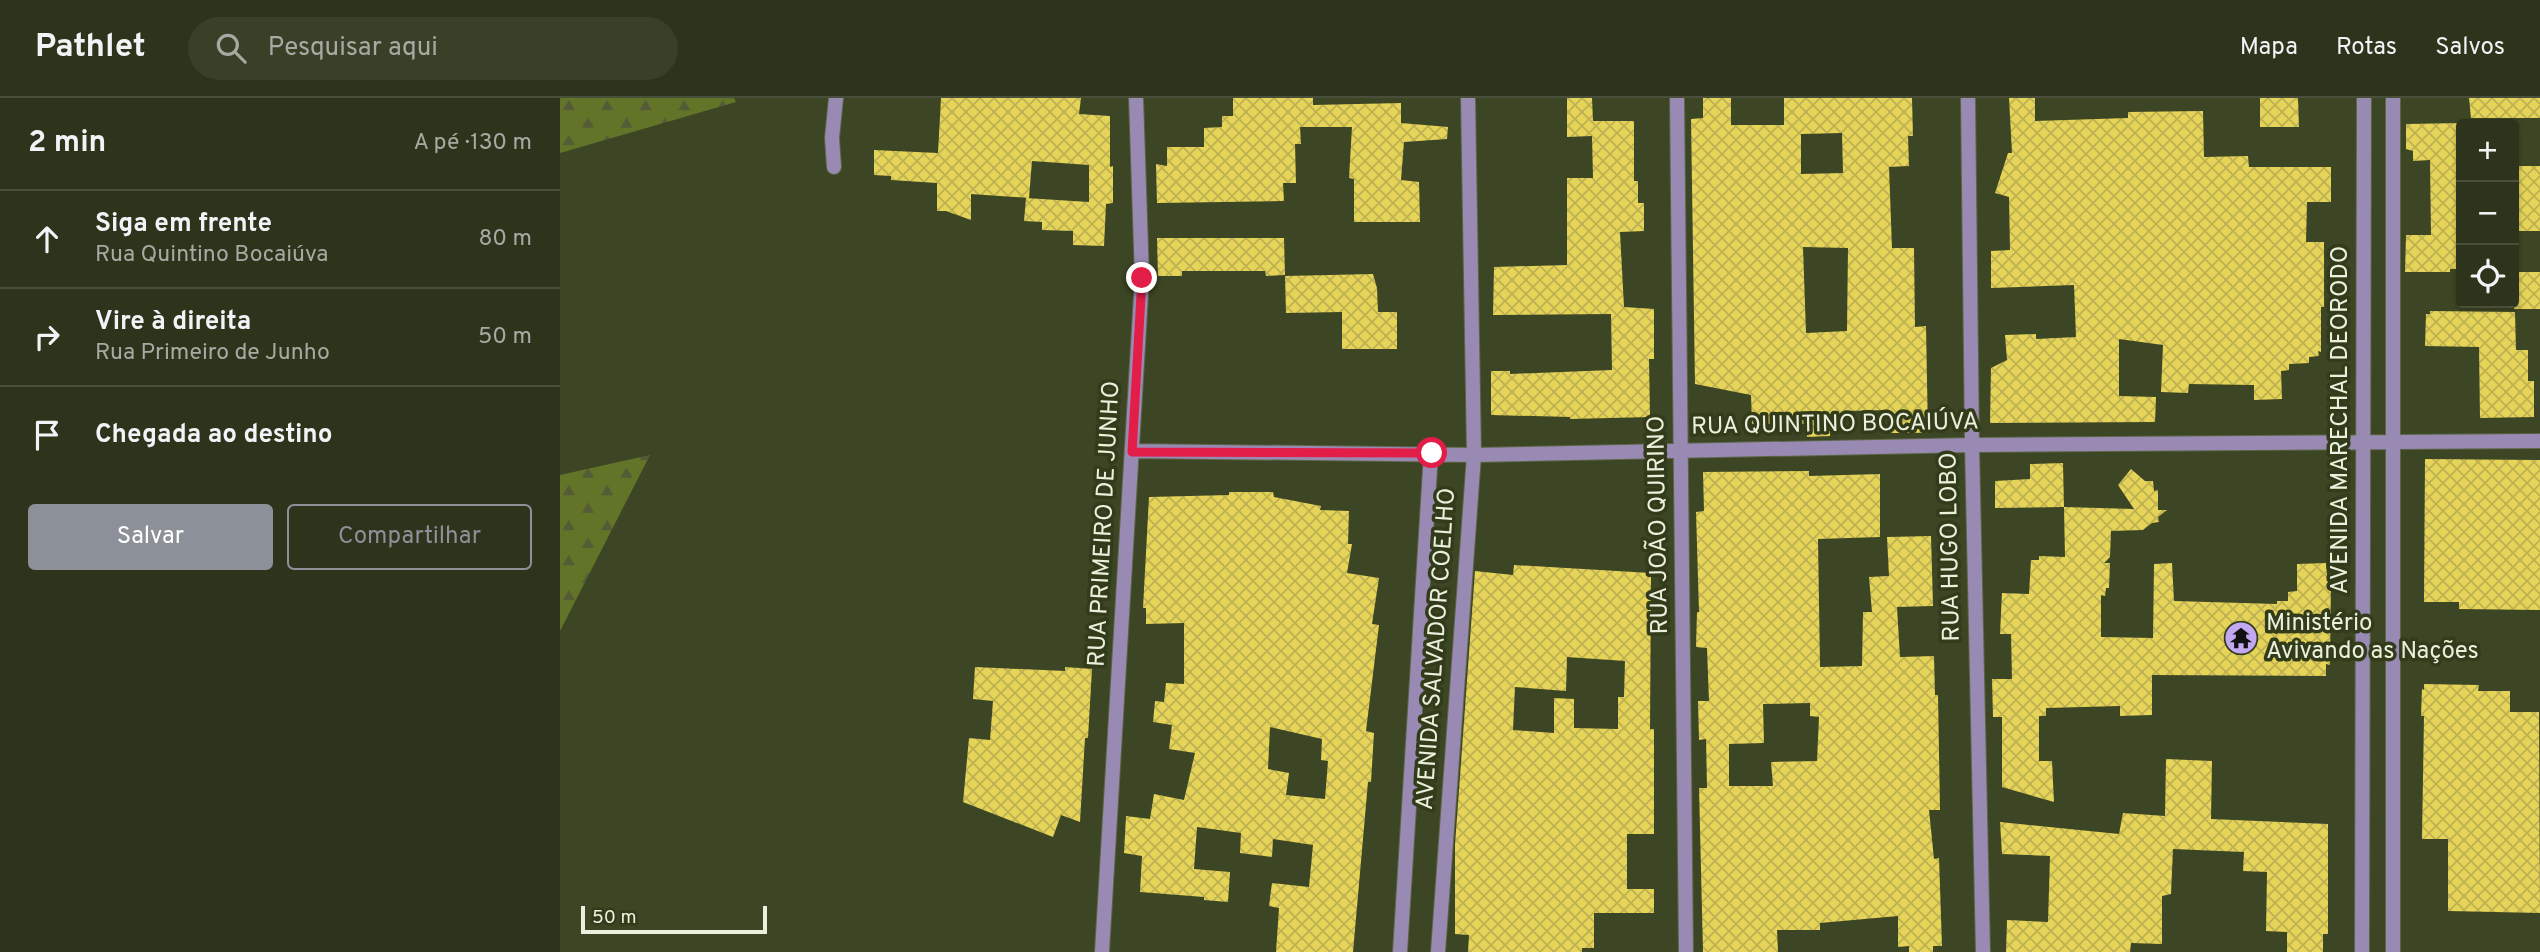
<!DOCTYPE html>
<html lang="pt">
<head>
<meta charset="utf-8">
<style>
  :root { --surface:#2e341b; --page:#3a3f28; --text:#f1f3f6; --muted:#a7aaa3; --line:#494f3a; --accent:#8c9099 }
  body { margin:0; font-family:Overpass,sans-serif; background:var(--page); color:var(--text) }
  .controls { position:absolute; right:21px; top:21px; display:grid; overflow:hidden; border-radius:7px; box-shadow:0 2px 5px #0004 }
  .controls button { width:63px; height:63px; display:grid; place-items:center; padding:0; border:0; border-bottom:2px solid var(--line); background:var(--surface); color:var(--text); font:35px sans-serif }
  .scale { position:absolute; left:21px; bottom:18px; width:186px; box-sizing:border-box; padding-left:7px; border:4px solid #eaf0dc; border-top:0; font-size:19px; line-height:24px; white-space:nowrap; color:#eaf0dc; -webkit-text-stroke:5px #323b1a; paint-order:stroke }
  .stop { position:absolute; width:21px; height:21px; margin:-16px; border:5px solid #e11d48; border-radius:50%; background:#fff }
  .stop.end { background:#e11d48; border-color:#fff; box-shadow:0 2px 7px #0008 }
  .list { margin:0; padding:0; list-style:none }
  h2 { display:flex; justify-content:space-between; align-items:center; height:91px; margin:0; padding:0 28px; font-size:30px }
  h2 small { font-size:23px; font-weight:400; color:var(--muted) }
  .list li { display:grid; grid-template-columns:46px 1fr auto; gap:21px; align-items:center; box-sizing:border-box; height:98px; padding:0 28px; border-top:2px solid var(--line) }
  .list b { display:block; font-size:26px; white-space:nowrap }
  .list p { margin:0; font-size:23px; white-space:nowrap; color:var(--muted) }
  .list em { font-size:23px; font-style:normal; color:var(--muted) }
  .actions { display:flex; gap:14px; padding:21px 28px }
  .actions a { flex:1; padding:16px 0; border:2px solid var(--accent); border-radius:7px; text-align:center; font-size:24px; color:var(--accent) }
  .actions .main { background:var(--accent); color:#fff }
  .icon { flex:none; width:38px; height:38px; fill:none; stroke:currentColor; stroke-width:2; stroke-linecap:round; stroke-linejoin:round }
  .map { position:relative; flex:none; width:1980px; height:854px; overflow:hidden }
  header { display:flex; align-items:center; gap:42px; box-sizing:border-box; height:98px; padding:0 35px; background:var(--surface); border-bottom:2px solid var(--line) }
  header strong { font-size:33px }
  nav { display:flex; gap:38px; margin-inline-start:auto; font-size:24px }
  .search { width:490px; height:63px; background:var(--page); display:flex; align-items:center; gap:18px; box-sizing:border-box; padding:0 24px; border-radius:38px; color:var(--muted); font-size:26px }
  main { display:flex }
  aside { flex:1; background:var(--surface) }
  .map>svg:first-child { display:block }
  .forest { fill:url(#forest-firs) }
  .building { fill:url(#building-cross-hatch); fill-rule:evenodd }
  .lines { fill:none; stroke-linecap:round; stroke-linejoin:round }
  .minor-casing { stroke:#5c6545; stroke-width:16 }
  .minor { stroke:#998ab4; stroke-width:14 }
  .route { stroke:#e11d48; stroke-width:9 }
  .labels { text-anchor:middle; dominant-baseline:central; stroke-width:7; stroke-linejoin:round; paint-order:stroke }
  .street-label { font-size:24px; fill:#eaf0dc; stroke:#323b1a }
  .poi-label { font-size:24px; fill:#eaf0dc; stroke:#323b1a; text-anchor:start }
</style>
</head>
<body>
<header>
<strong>Pathlet</strong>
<div class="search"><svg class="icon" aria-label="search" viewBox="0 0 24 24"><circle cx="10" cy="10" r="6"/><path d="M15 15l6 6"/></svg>Pesquisar aqui</div>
<nav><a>Mapa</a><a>Rotas</a><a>Salvos</a></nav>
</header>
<main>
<aside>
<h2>2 min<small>A pé · 130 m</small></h2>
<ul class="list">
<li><svg class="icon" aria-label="ahead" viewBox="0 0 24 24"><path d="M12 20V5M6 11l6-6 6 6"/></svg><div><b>Siga em frente</b><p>Rua Quintino Bocaiúva</p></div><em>80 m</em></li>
<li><svg class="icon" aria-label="right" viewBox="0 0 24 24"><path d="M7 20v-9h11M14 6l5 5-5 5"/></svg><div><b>Vire à direita</b><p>Rua Primeiro de Junho</p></div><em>50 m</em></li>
<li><svg class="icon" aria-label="arrive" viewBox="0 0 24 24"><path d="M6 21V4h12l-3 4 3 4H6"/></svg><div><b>Chegada ao destino</b></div></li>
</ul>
<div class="actions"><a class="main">Salvar</a><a>Compartilhar</a></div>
</aside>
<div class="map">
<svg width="1980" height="854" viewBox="0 0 1980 854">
  <defs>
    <pattern id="forest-firs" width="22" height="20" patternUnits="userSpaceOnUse" patternTransform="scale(1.75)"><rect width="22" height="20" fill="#627428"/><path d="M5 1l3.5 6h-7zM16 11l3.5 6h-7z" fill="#535c36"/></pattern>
    <pattern id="building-cross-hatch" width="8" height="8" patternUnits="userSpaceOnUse" patternTransform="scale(1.75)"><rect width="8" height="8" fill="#e5d458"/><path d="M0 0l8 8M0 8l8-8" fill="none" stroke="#bdb152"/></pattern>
  </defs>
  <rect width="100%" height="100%" fill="#3d4624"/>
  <path class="forest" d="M0 0H174L176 4 0 55Z
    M90 357 0 533V377Z"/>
  <path class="building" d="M381 0H521L519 16 550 18V69L553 68V105L546 106 544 148 513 147V133L482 132V124L464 123 466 100 529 104V67L472 63 469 100 411 96V122L386 113H377V85L331 82V78L314 77V52L378 55Z
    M673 0H753V7L841 5V25L888 29 887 41 844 44 841 82 859 84 860 124H794V81L789 80 792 29H740L741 46H735L736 85H723L724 103 597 105 596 66 607 68V49H644V30L662 29V18H673Z
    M1007 0H1032L1033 23H1074V83H1078V105H1084V133L1060 134 1064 209 1094 211V261H1089L1090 319 1010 321V319L931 317V273H950V276L1052 272 1051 216 933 217 934 169 1007 167V80H1033L1032 38 1007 39Z
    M1143 0H1171V27H1224V0H1352L1353 38H1348L1349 68 1329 69 1332 150H1354L1355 229 1366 228 1368 335H1331L1329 312 1287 313V316H1270V338L1247 339 1246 326H1192L1191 297 1135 286 1131 21 1143 20ZM1282 35 1283 75 1241 76V36ZM1243 149 1288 150 1287 233 1246 235Z
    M1449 0H1475V23L1568 20V14L1643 13 1644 59 1688 58 1689 69H1771V104H1747L1746 144H1764V209H1761V254L1758 253 1759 258 1749 259V265L1729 266V272L1721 273 1722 301 1694 302V287L1629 286 1628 295 1601 294 1603 247 1559 241V298L1596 299 1595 324 1430 325 1431 270 1447 262 1445 237 1476 236V241L1516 239 1514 187 1431 190V153L1450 152 1449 99 1435 95 1448 55H1452Z
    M1700 0H1738L1739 29H1700Z
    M1909 0H1980V20H1911Z
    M1901 25V171H1890V174H1845L1846 137H1871L1870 62 1853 63V53L1846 51V26Z
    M1954 68H1980V133H1954Z
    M597 140H724L725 177 706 178 705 173H622V178H598Z
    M1954 174H1980V211H1954Z
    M813 176 817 190 818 214H837V251H782V214L726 215 725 178Z
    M1870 213 1955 214 1956 252H1968V283H1974V319L1920 320 1919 249 1865 248 1866 216H1870Z
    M1865 361 1980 362V512L1899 511V504H1864Z
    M1503 365 1504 409 1435 410V383L1470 381V366Z
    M1571 371 1585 383H1593L1594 393 1598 392V412H1607L1598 419 1599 424 1592 425 1583 432 1551 433 1550 459 1544 465H1550L1549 490H1546L1545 498 1541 497V539L1593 540 1594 466 1612 465 1614 503 1717 506V503H1728V494L1737 493V466L1766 465 1767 478H1771L1770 567 1766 566V578L1592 577V617L1560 618V608L1486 610V618H1479V663H1492L1494 704 1442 689V619H1433L1432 581H1452L1451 536H1440L1442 495 1469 496 1471 462H1479V458L1505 459 1504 409 1574 411 1558 387Z
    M1249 373V378L1320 376V439L1258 441 1260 569 1302 568 1303 514H1312L1309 479 1329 478 1327 439 1371 438 1373 508 1337 509 1340 559 1374 558 1375 597H1378L1380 712H1369L1374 761 1379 760 1382 848H1373V854H1349V848L1338 849V818L1260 825V832H1217L1218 854H1143L1139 690H1147L1146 641 1139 642 1138 603H1149L1147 550 1136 549 1137 514H1139L1136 414 1144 413 1143 374ZM1250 605V618L1259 619 1257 663 1211 664 1213 688H1169V646L1204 645 1203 606Z
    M669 394H713L714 399 761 408 760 412 789 413 788 446H792L787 475 819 480 812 526 819 527 806 633 814 635 811 684H808L793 854H716L719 810 709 808 712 785 749 789 753 747 713 741 712 759 680 755 681 735 637 729 634 771 670 774 668 804 644 802V799L580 794 582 758 564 755 566 718 590 721 594 696 624 702 635 655 609 651 612 627 593 624 595 603 604 604 606 585 624 586V525L586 526V510H583L589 399 669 397ZM710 629 762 641 761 662 768 663 765 701 726 697 729 675 708 671Z
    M954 467 1091 475 1090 631H1094V736H1067V791H1094V815H1034V850H1022V854H908L909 837 895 836V747L915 473 953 477ZM1007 559 1065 563 1064 599H1058V631L1014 630V601L994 600V635L953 632 955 589 1006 593Z
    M415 569 505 573V569L532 571 528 640H525L520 724 501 717 493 739 403 704 409 640 430 642 433 603 413 601Z
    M1864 586 1919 587 1918 593H1950V614H1979L1980 815 1888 813V741H1862L1864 618H1861L1862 591 1864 592Z
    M1606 661 1652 663 1651 721 1768 726V836H1763V854H1727V834L1706 833 1707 774 1683 773 1684 754 1613 751 1611 796 1602 798V846L1571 845 1570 854H1446L1447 822 1488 824 1490 758 1442 756 1440 724 1559 736 1563 715 1605 718Z"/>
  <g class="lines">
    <defs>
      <path id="minor" d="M1117 0 1126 854
        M1408 0 1412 347 1423 854
        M274 69 272 40 276 0
        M572 353 914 357 1412 347 1980 343
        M542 854 582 180 576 0
        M840 854 871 355
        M878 854 914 357 908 0
        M1802 854 1804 0
        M1833 854V0"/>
    </defs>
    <use href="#minor" class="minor-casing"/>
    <use href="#minor" class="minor"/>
  </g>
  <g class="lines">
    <path class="route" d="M582 180 572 354 872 355"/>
  </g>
  <defs>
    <symbol id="temple-disc" viewBox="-11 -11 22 22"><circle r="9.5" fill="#c4a7f1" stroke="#323b1a"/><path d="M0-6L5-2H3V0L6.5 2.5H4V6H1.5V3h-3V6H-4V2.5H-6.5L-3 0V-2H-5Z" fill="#111"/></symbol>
  </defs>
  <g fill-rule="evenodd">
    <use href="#temple-disc" x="1662" y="521" width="38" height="38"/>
  </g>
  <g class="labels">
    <g class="street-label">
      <text transform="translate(1781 322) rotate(-90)">AVENIDA MARECHAL DEORODO</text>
      <text transform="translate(1275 327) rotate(-1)">RUA QUINTINO BOCAIÚVA</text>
      <text transform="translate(545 426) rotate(-87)">RUA PRIMEIRO DE JUNHO</text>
      <text transform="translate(1099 427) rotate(-91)">RUA JOÃO QUIRINO</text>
      <text transform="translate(1391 449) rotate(-91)">RUA HUGO LOBO</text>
      <text transform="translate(877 551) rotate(-86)">AVENIDA SALVADOR COELHO</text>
    </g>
    <g class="poi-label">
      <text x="1706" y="526">Ministério<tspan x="1706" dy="28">Avivando as Nações</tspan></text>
    </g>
  </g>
</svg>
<div class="controls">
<button>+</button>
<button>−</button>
<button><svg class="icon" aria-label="locate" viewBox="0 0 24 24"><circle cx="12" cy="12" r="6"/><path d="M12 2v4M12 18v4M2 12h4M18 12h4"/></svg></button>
</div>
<div class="scale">50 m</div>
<div class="stop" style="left:872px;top:355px"></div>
<div class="stop end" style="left:582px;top:180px"></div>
</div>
</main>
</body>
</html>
